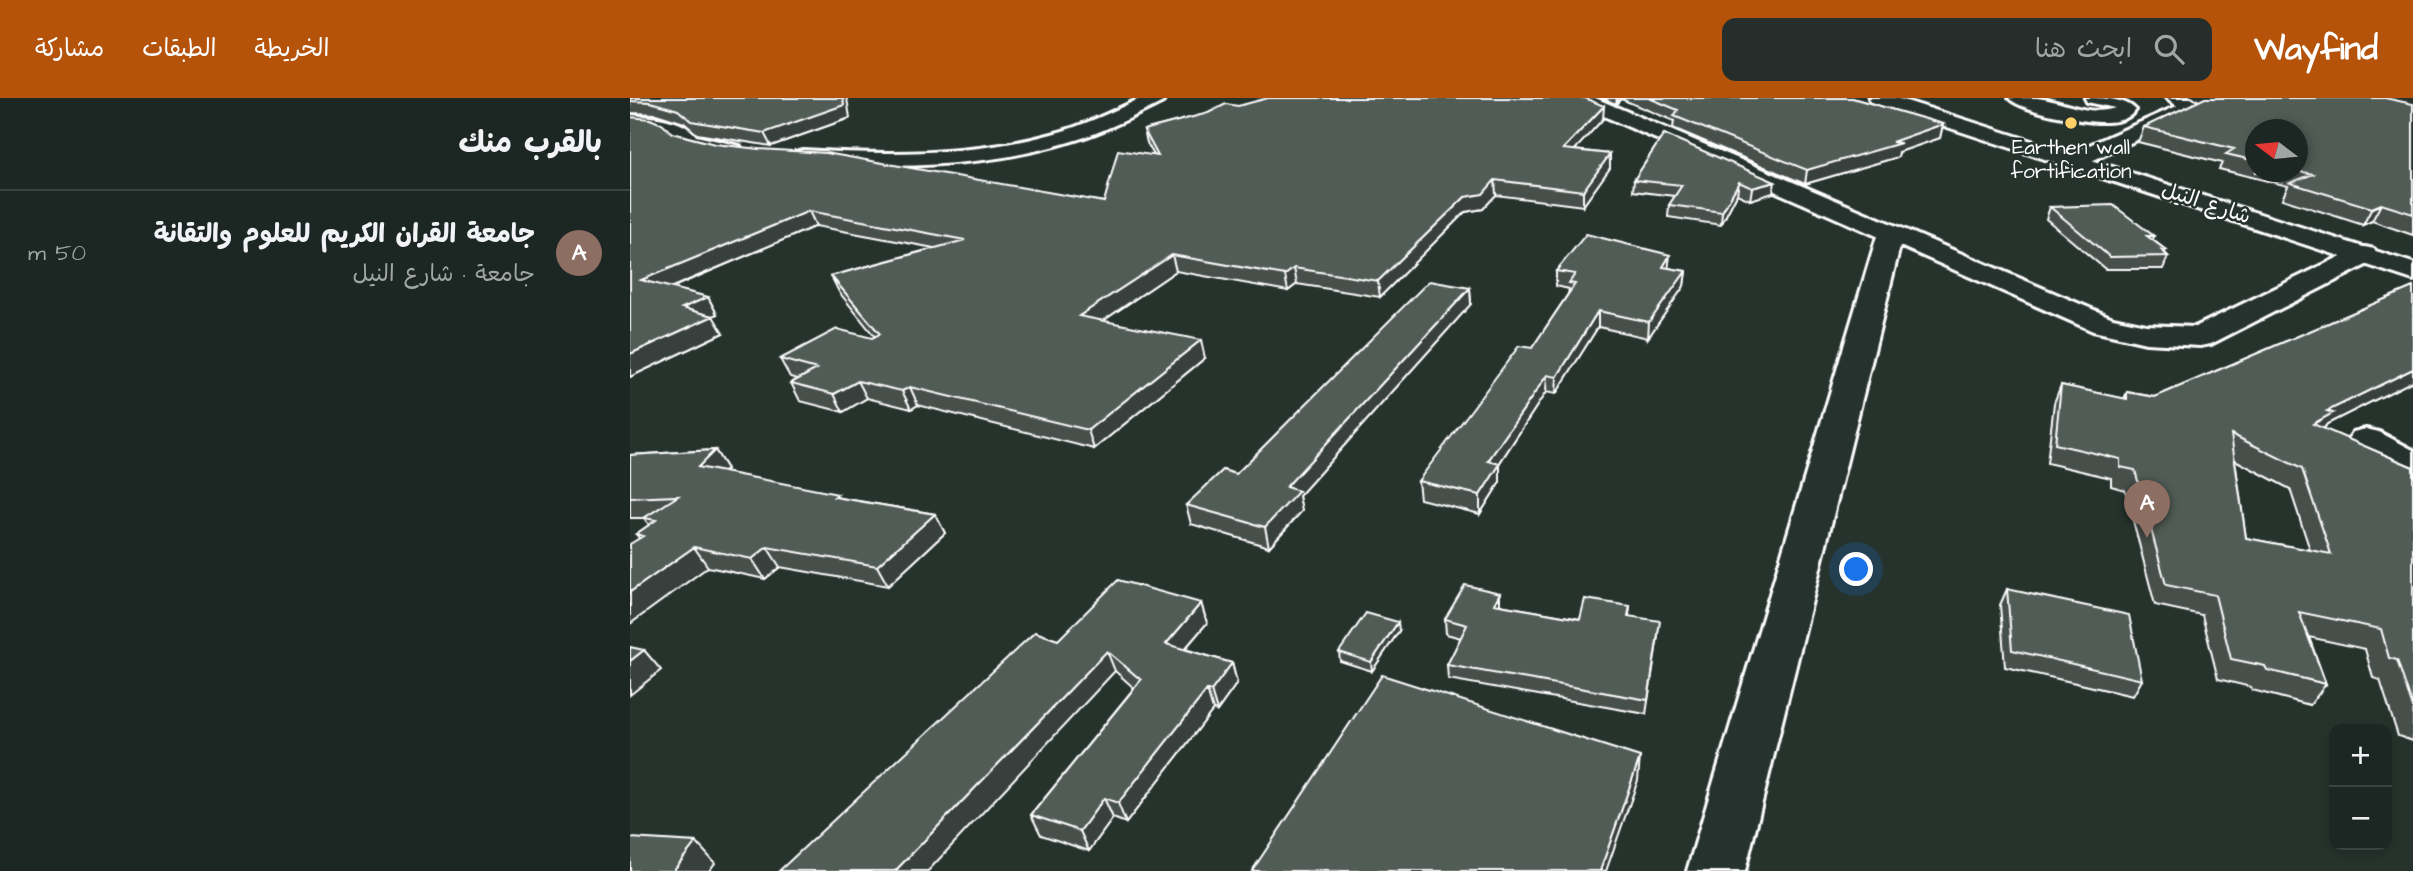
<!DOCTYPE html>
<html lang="ar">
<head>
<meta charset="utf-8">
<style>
  :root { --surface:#1c2622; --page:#252e2a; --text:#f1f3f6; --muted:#a0a5a5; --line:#3a4340; --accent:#b45309 }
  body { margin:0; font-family:"Architects Daughter","Playpen Sans Arabic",sans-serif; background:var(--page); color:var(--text); direction:rtl }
  .controls { position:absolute; right:21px; bottom:21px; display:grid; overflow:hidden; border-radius:14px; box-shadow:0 4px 10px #0003 }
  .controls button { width:63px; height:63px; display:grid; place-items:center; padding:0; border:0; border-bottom:2px solid var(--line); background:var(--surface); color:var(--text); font:35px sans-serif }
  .compass { position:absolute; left:1615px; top:21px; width:63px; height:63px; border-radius:50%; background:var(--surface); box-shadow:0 4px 10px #0003; rotate:286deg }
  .you { position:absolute; left:1227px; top:472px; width:24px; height:24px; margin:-18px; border:5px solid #fff; border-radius:50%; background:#1a73e8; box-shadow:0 0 0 10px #1a73e833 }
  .badge { display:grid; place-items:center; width:46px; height:46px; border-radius:50%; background:var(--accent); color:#fff; font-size:23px; font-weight:700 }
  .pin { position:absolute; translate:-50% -58px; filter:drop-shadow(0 2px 4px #0008) }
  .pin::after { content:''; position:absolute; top:37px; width:24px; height:21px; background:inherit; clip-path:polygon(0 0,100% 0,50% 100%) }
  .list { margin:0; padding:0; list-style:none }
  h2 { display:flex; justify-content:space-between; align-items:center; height:91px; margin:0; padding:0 28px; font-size:30px }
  h2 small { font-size:23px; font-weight:400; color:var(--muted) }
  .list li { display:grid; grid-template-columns:46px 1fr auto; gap:21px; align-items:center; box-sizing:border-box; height:126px; padding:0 28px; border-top:2px solid var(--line) }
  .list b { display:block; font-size:26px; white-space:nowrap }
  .list p { margin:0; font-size:23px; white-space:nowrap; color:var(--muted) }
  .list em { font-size:23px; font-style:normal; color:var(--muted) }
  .icon { flex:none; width:38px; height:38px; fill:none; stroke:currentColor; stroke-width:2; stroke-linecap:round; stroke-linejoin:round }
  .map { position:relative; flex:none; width:1783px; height:773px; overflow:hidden; direction:ltr }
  header { display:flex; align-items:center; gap:42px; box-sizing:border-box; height:98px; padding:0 35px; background:var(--accent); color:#fff }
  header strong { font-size:33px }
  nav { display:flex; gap:38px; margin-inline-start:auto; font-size:24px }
  .search { width:490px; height:63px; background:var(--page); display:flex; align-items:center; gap:18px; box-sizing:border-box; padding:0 24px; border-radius:14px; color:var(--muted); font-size:26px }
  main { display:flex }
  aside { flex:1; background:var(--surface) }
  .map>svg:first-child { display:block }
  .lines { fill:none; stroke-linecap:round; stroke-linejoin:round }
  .minor-casing { stroke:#fff; stroke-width:6 }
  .major-casing { stroke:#fff; stroke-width:6 }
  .minor { fill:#26332d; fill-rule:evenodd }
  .major { fill:#26332d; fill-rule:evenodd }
  .wall { fill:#464f4b; stroke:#fff; stroke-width:2; fill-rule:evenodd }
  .shaded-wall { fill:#39403d; stroke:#fff; stroke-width:2 }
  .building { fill:#515c57; stroke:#fff; stroke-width:2; fill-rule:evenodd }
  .poi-dot { fill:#ffd166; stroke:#26332d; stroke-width:2.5 }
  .labels { text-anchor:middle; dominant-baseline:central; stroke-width:5; stroke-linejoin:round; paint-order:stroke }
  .far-poi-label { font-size:21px; fill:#fff; stroke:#26332d }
  .far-street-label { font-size:21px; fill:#fff; stroke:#26332d }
</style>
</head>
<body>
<header>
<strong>Wayfind</strong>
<div class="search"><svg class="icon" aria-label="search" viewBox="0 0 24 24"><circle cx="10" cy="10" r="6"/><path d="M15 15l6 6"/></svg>ابحث هنا</div>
<nav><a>الخريطة</a><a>الطبقات</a><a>مشاركة</a></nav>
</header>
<main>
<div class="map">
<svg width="1783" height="773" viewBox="0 0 1783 773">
  <rect width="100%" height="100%" fill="#26332d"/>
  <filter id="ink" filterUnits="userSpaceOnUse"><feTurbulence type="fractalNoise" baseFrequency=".0143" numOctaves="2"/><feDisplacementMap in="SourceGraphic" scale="14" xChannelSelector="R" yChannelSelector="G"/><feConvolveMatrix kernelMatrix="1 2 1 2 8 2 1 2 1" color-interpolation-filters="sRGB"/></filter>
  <g filter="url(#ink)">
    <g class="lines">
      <defs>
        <path id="minor" d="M511 0H535L533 4C502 19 472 35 439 44 354 70 261 70 173 66L165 64 162 59 165 54 173 52C254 57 343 58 422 36 453 28 482 14 511 0Z
          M940 0H965L1483 220 1516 227 1565 229 1726 151 1735 149 1744 151 1748 157 1744 163 1581 246 1570 248 1516 245 1463 233 1270 148 1115 773H1057L1247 138 942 4Z
          M1379 0C1388 0 1398 0 1407 0 1433 3 1458 19 1485 10L1457 4 1455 0C1474 0 1494 0 1506 12 1499 21 1487 24 1476 24 1457 25 1389 13 1379 0Z
          M1537 0H1561L1573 8 1570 12 1453 67H1437L1434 62 1437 57 1547 8Z
          M0 17C19 19 54 20 66 38L110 48 113 53 110 58 102 59 50 46C40 31 16 31 0 29Z
          M1736 331 1749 334 1783 352V378C1763 373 1730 360 1718 342L1723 334Z"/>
        <path id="major" d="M1239 0H1267L1783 165V182L1241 4Z"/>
      </defs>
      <use href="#minor" class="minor-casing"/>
      <use href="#major" class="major-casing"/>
      <use href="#minor" class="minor"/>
      <use href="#major" class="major"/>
    </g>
    <path class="wall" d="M0 0 220 20 141 48 67 36 54 25 26 16 0 15Z
      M971 0H1222L1313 26 1310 40 1269 54 1268 59 1175 86 1043 30 1044 23 991 1 986 6Z
      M1783 6V137L1742 123 1733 127 1652 101 1658 88 1589 71 1592 65 1508 44 1514 29ZM1626 32H1668V74H1626Z
      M608 8 973 21 944 52 980 56V70L953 108 866 97 853 111 835 114 750 199 667 186 658 193 546 173 473 223 575 260 464 351 288 307 281 311 237 300 213 314 170 303 161 285 168 281 160 279 150 261 242 240 245 239 209 194 201 178 304 150 186 128 41 190 78 199 87 216 82 218 93 235 0 279 42 35 85 46 474 104 524 57 517 45 514 32Z
      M1034 36 1143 95 1120 102 1107 96 1091 127 1038 119 1039 107 1045 98 1003 93 1004 82Z
      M1420 109 1524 138 1523 142 1536 152 1535 155 1538 158 1533 171H1475L1416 121Z
      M1038 170 1056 173 1054 188 1018 240 968 229 926 296 916 294 869 366 870 384 850 416 790 401 788 383 902 250 938 196 939 191 926 188V173Z
      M1783 189V283L1697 326 1694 331 1783 369V643L1768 638 1750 582 1743 580 1735 551 1679 539 1696 586 1680 607 1622 592 1621 589 1588 581 1572 517 1525 507 1495 392 1481 388V380L1417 365 1424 305 1431 287 1494 301 1497 294 1525 299ZM1605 362 1660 391 1680 452 1616 440Z
      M840 190 841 206 669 398 672 413 639 449 561 426 556 407 606 376Z
      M85 352 97 371 94 374 211 400 305 416 315 435 258 488 150 469 135 481 78 469 9 440 6 436 19 427 14 420H15H0V357Z
      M1377 491 1512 582 1503 598 1375 569 1370 507Z
      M870 495V507L950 521 1000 508 999 518 1028 538 1016 616 818 581 817 567 831 540 816 536 815 521Z
      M571 505 577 525 555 551 602 565 607 585 587 613 583 612 496 725 483 720 459 753 411 737 401 717 504 590 485 573 428 542Z
      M769 533 742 573 710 563 709 554Z"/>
    <path class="shaded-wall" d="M213 0H217L220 20 141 48 134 35Z
      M987 0H991L986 6Z
      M974 8 973 21 933 65V51Z
      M1313 26 1310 40 1269 54 1268 59 1175 86 1177 72Z
      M980 56V70L953 108V93Z
      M865 82 866 97 853 111 835 114 750 199 748 183 835 99Z
      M1109 84 1107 96 1091 127 1092 114Z
      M1145 84 1143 95 1120 102 1122 90Z
      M1751 106 1742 123 1733 127 1742 110Z
      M179 113 186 128 21 198 11 182Z
      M542 157 546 173 455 235 449 218Z
      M1040 157 1038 173 1033 169Z
      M664 170 667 186 658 193 655 177Z
      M1056 173 1054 188 1018 240 1019 224Z
      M840 190 841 206 669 398 672 413 639 449 635 429 656 389Z
      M78 199 87 216 62 227 52 210Z
      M968 213V229L926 296 927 279Z
      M83 218 93 235 0 279V256Z
      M571 242 575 260 464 351 458 332Z
      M1783 271V283L1697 326 1691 334 1683 326 1697 313Z
      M917 277 916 294 859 381 858 363Z
      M228 283 237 300 213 314 204 296Z
      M280 289 288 307 281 311 272 293Z
      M85 352 97 371 81 388 68 369Z
      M870 366V384L850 416V397Z
      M305 416 315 435 258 488 247 468Z
      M64 449 78 469 0 526V494Z
      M137 449 150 469 135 481 122 461Z
      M870 495V510L864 506Z
      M571 505 577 525 542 566 536 546Z
      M768 524 769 533 742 573 741 564Z
      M14 552 31 572 0 597V563Z
      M477 553 485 573 298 773H265Z
      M602 565 607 585 587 613 581 593Z
      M577 592 583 612 496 725 488 705Z
      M1010 659 1008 682 976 773H970Z
      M474 700 483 720 459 753 450 733Z
      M66 744 85 765 79 773H43Z"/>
    <path class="building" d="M0 0H213L214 7 134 35 61 23 48 12 20 4 0 3Z
      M638 0H955L974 8 933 51 980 56 953 93 865 82 853 96 835 99 748 183 664 170 655 177 542 157 449 218 571 242 458 332 280 289 272 293 228 283 204 296 161 285 187 271 150 261 207 231 242 240 250 236 201 178 335 142 179 113 11 182 78 199 52 210 83 218 0 256V19L20 21 32 26 42 35 85 46 129 51 196 55 474 104 488 52 528 58 514 32 578 15 596 6 608 8Z
      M1019 0H1222L1313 26 1262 44 1271 45 1177 72 1044 18 1048 12Z
      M1575 0H1755L1783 6V116L1751 106 1742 110 1660 85 1683 76 1668 73V32H1626V63L1596 56 1604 51 1514 29Z
      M1034 36 1145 84 1122 90 1109 84 1092 114 1039 107 1052 87 1004 82Z
      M1483 107 1524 138H1517L1536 152H1531L1538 158 1480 159 1420 109Z
      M956 136 1040 157 1033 169 1056 173 1019 224 968 213 927 279 917 277 858 363 870 366 850 397 788 383 889 248 902 250 945 186 939 185 945 176 926 173Z
      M799 183 840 190 656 389 669 393 635 429 556 407 593 372 606 376Z
      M1783 189V271L1697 313 1703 315 1683 326 1783 369V610L1767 562 1759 560 1751 531 1669 514 1696 586 1637 572 1635 568 1601 561 1585 497 1536 487 1505 372 1490 369V361L1425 346 1431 287 1497 301V294L1525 299ZM1601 336 1672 371 1701 456 1616 440Z
      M85 352 68 369 208 396 204 399 305 416 247 468 137 449 122 461 64 449 0 494V446L13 438 6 436 26 422 14 420 48 398 0 400V357Z
      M488 482 571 505 536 546 602 565 581 593 577 592 488 705 474 700 450 733 401 717 511 582 477 553 265 773H149L405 534 428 542Z
      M835 487 870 495 864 506 950 521 955 501 1000 508 998 518 1030 523 1018 602 817 567 837 527 815 521Z
      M1377 491 1499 517 1512 582 1382 552Z
      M736 515 768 524 741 564 709 554Z
      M0 549 14 552 0 563Z
      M752 577 1010 659 970 773H622Z
      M0 740 66 744 43 773H0Z"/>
  </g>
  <circle class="poi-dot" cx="1441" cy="25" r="7"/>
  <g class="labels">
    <g class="far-poi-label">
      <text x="1441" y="49">Earthen wall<tspan x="1441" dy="24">fortification</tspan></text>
    </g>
    <g class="far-street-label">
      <text transform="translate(1576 105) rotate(18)">شارع النيل</text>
    </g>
  </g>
</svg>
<div class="controls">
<button>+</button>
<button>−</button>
</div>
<svg class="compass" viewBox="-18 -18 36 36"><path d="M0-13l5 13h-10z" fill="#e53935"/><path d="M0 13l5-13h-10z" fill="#a0a5a5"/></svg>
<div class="you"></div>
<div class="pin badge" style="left:1517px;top:440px;background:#8d6e63">A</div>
</div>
<aside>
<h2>بالقرب منك<small></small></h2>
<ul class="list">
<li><span class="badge" style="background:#8d6e63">A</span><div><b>جامعة القران الكريم للعلوم والتقانة</b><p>جامعة · شارع النيل</p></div><em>50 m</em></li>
</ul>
</aside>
</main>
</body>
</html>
